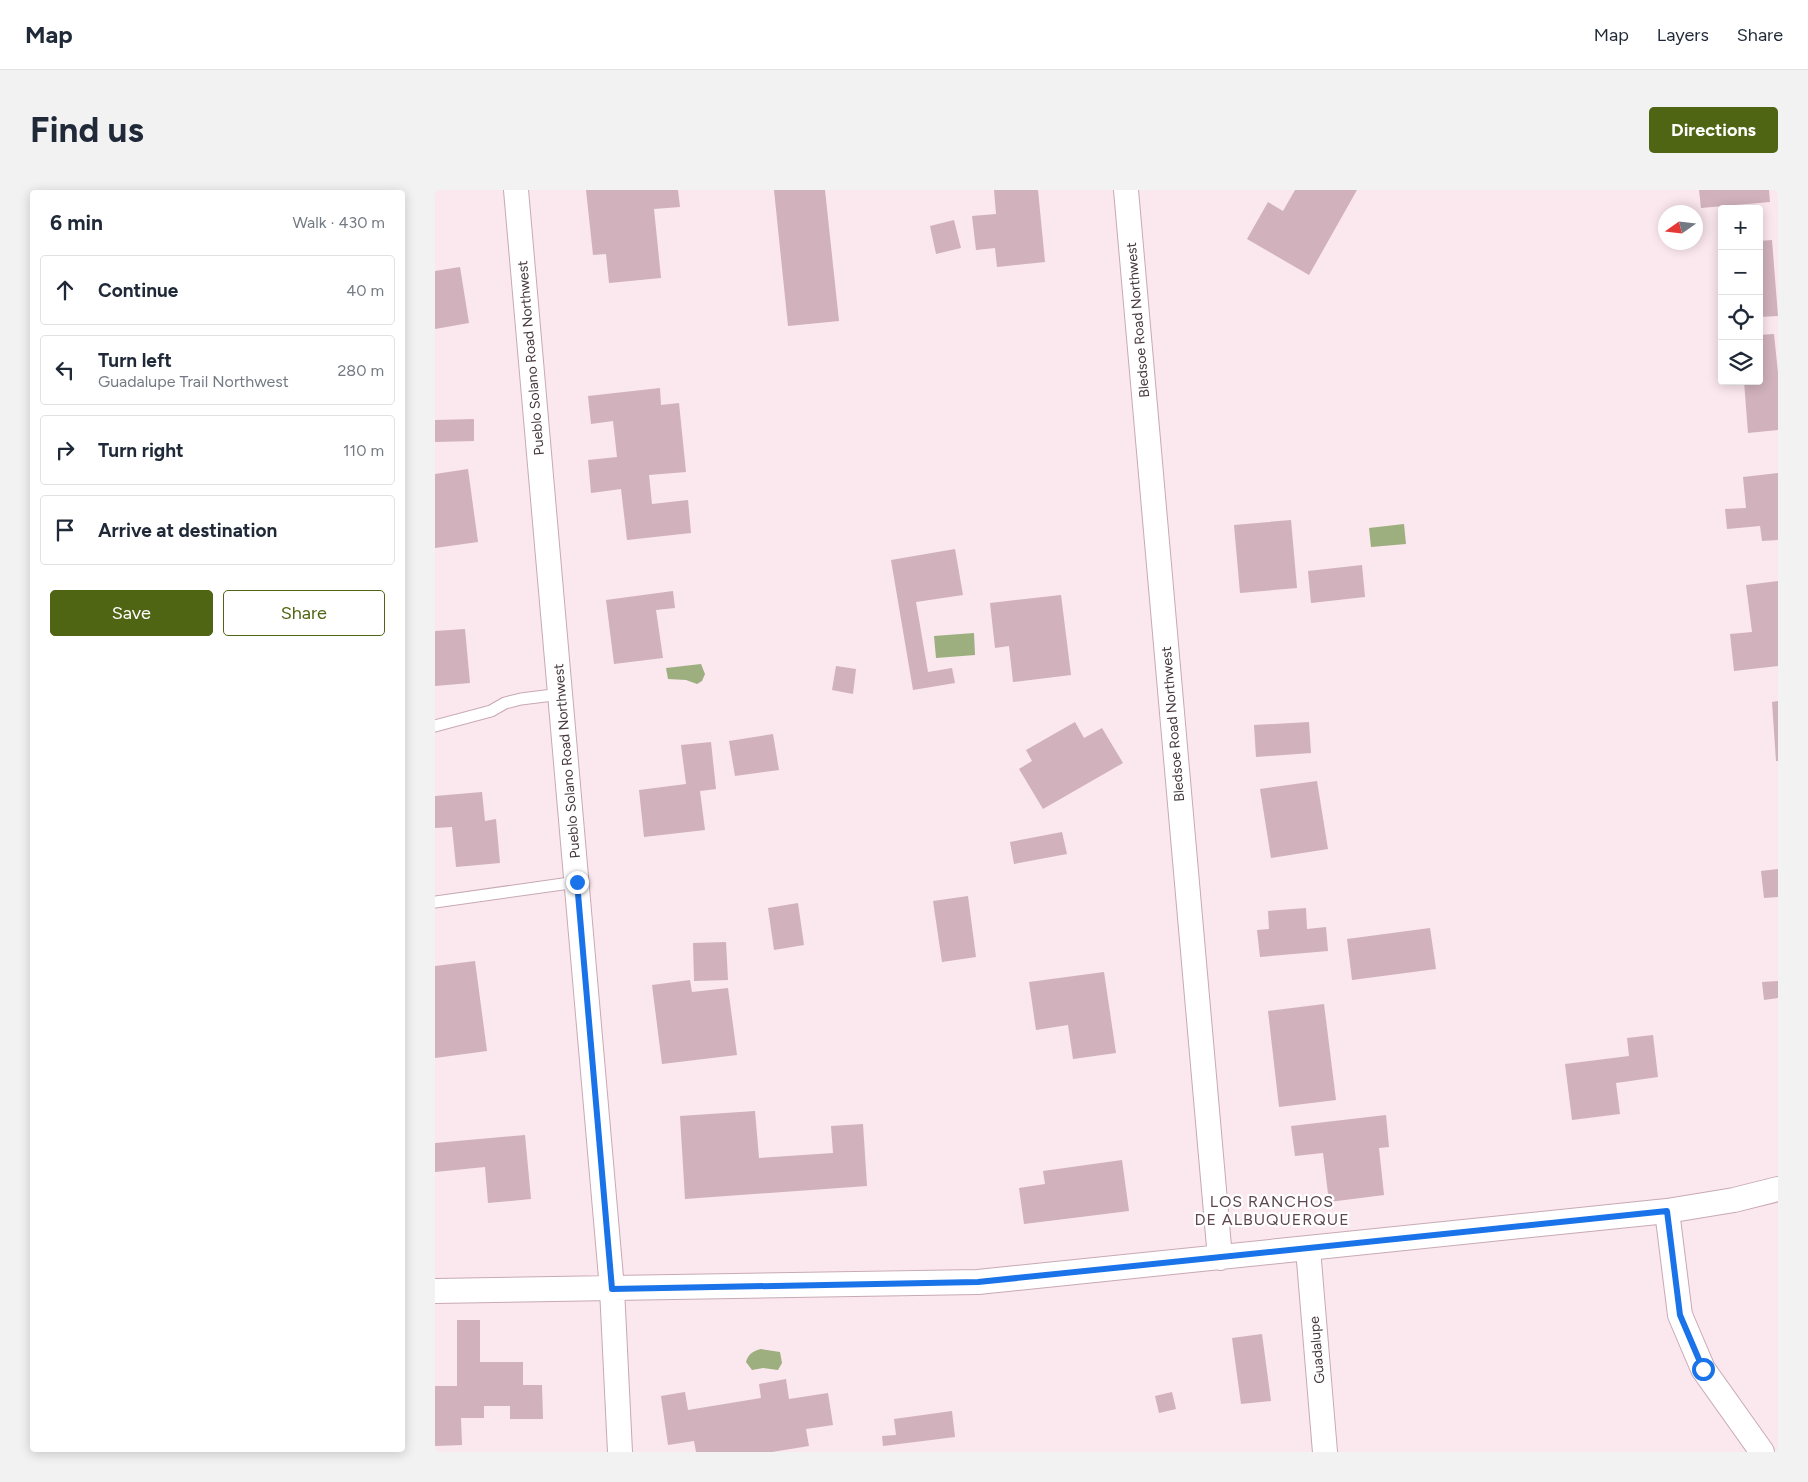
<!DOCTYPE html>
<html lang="en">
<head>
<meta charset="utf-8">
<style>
  :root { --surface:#fff; --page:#f2f2f3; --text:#1f2937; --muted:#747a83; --line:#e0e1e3; --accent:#4f6513 }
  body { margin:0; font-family:Figtree,sans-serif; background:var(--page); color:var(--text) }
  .controls { position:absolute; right:15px; top:15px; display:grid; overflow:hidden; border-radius:5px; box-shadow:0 2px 12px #0003 }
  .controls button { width:45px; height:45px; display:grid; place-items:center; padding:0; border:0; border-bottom:1px solid var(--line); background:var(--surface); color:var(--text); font:25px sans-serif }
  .compass { position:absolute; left:1223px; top:15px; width:45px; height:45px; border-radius:50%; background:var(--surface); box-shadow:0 2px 12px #0003; rotate:256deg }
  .stop { position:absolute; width:15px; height:15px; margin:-11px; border:4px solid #1a73e8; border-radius:50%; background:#fff }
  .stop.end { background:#1a73e8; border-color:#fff; box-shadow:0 1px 5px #0008 }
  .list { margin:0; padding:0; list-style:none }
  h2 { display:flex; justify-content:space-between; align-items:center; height:65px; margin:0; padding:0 20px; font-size:21px }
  h2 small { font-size:16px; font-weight:400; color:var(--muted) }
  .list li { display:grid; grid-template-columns:32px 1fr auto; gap:15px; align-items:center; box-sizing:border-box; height:70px; margin:0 10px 10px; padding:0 10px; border:1px solid var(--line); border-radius:5px }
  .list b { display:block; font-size:19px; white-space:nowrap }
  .list p { margin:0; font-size:16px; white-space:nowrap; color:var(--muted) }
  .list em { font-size:16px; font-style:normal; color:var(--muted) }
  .actions { display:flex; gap:10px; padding:15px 20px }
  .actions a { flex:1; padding:11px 0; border:1px solid var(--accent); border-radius:5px; text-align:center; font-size:18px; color:var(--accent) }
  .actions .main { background:var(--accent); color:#fff }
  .icon { flex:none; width:28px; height:28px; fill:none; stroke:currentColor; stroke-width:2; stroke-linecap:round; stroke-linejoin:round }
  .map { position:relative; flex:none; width:1343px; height:1262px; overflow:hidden; border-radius:5px }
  header { display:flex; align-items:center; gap:30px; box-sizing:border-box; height:70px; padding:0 25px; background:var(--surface); border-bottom:1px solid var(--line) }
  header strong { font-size:24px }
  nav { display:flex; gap:28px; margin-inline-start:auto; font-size:18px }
  .intro { display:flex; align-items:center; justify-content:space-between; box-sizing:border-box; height:120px; padding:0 30px }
  h1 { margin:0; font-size:35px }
  .button { padding:12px 22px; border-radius:5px; background:var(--accent); color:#fff; font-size:18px; font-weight:700 }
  main { display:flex; gap:30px; padding:0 30px }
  aside { flex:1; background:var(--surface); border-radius:5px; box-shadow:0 2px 12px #0003 }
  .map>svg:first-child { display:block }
  .water { fill:#9dae7f }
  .building { fill:#d0b1bc }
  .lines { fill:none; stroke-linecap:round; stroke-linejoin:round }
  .service-casing { stroke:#c8a9b4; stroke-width:13 }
  .minor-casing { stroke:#c8a9b4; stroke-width:26 }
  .service { stroke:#fff; stroke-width:11 }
  .minor { stroke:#fff; stroke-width:24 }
  .route { stroke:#1a73e8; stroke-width:6 }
  .labels { text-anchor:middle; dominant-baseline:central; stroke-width:4.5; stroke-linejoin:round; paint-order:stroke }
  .street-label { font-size:14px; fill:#46393e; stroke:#fff }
  .quarter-label { font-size:16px; letter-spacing:1px; fill:#5e454f; stroke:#fff }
</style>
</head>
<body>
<header>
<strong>Map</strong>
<nav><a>Map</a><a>Layers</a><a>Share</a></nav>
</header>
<div class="intro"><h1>Find us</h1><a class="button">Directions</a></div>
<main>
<aside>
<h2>6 min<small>Walk · 430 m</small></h2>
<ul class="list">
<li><svg class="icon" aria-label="ahead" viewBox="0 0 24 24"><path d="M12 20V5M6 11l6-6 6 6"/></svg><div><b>Continue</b></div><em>40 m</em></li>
<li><svg class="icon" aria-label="left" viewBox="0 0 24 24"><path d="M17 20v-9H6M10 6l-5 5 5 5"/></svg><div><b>Turn left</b><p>Guadalupe Trail Northwest</p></div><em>280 m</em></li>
<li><svg class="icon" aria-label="right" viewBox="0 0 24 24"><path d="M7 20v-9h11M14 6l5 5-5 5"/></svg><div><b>Turn right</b></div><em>110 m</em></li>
<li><svg class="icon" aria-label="arrive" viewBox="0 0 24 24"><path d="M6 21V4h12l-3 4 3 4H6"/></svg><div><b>Arrive at destination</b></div></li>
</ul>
<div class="actions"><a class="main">Save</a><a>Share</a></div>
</aside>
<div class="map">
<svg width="1343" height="1262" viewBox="0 0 1343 1262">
  <rect width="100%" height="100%" fill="#fbe7ee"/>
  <path class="water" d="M969 334 971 354 936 357 934 338Z
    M539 443 540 465 501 468 499 446Z
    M266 474 270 484 267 491 262 494 251 490 233 489 231 478Z
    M326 1159 345 1162 347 1173 343 1180 328 1178 317 1180 311 1172C313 1164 318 1161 326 1159Z"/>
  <path class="building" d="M151 0H243L245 17 219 19 226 88 174 93 171 64 158 65Z
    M339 0H390L404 131 353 136Z
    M559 0H603L610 72 562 77 560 58 541 60 537 26 561 24Z
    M860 0H922L874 85 812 49 833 12 848 21Z
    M1264 0H1334L1335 12 1266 18Z
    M519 30 526 58 501 64 495 36Z
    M1337 50 1343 126 1324 127V51Z
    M25 77 34 133 0 139V81Z
    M1339 144 1343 183V240L1313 243 1309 191H1324V145Z
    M225 198 226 215 244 213 251 282 214 285 217 314 253 310 256 343 192 350 186 299 156 303 153 270 182 267 178 231 156 234 153 206Z
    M39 229V251L0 252V230Z
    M33 279 43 352 0 358V284Z
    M1343 283V350L1327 351 1325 336 1292 339 1290 319 1311 318 1308 287Z
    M856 330 862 398 805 403 799 335Z
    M520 359 528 405 481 412 493 482 517 478 520 493 478 500 456 370Z
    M927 375 930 407 876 413 873 381Z
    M1343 391V476L1299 481 1295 444 1317 442 1311 395Z
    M238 401 240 418 221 420 228 468 179 474 171 410Z
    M626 405 636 485 578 492 574 456 560 458 555 413Z
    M30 439 35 493 0 496V441Z
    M401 476 421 479 418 504 397 500Z
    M1343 511V571H1341L1337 512Z
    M640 532 649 548 667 538 688 573 608 619 584 579 597 571 591 560Z
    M874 532 876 563 821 567 819 535Z
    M338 544 344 580 300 586 294 551Z
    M276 552 281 599 265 601 270 640 209 647 204 600 251 594 246 555Z
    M882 591 893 659 836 668 825 599Z
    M47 602 50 631 61 629 65 673 21 677 17 637 0 638V606Z
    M627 642 632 664 579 674 575 652Z
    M1343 679V707L1329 708 1326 681Z
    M533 706 541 767 507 772 498 711Z
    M363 713 369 755 339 760 333 718Z
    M871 718 872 739 891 737 893 761 825 767 822 740 834 739 833 721Z
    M995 738 1001 779 917 790 912 749Z
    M291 752 293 790 259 791 258 753Z
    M40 771 52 861 0 868V776Z
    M669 782 681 863 638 869 633 835 601 840 594 792Z
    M255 790 257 802 293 798 302 865 227 874 217 795Z
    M1343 791V808L1329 810 1327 792Z
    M889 814 901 910 844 917 833 821Z
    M1218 845 1223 887 1181 893 1185 924 1137 930 1130 874 1194 866 1192 848Z
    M320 921 324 968 398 963 396 936 428 934 432 996 250 1009 245 926Z
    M951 925 954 957 944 958 949 1005 894 1012 888 963 860 966 856 936Z
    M90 945 96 1009 53 1013 50 977 0 982V953Z
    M687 970 694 1021 589 1034 584 998 610 994 608 981Z
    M22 1130H45V1172H88V1195H107L108 1229H75V1216H49V1228H26L27 1255 0 1256V1196H22Z
    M827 1144 836 1211 806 1214 797 1148Z
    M351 1189 354 1209 393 1203 398 1235 371 1239 374 1256 337 1262H261L259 1251 233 1255 226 1206 250 1202 253 1220 326 1208 324 1194Z
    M737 1202 741 1219 724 1223 720 1206Z
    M517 1221 520 1247 448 1256 447 1246 461 1245 459 1229Z"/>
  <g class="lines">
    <defs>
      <path id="service" d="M0 536 56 521 70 513 86 509 126 504
        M0 712 142 692"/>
      <path id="minor" d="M81 0 177 1099 185 1262
        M691 0 785 1068
        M1232 1021 1245 1125 1268 1179 1327 1262
        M873 1059 890 1262
        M0 1101 543 1092 1232 1021 1299 1010 1343 999"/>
    </defs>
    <use href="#service" class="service-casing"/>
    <use href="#minor" class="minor-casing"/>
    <use href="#service" class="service"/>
    <use href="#minor" class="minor"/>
  </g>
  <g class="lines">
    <path class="route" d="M142 692 177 1099 543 1092 1232 1021 1245 1125 1268 1179"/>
  </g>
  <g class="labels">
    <g class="street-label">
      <text transform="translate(703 130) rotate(-95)">Bledsoe Road Northwest</text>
      <text transform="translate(96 168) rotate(-95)">Pueblo Solano Road Northwest</text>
      <text transform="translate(738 534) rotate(-95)">Bledsoe Road Northwest</text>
      <text transform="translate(132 571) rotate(-95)">Pueblo Solano Road Northwest</text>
      <text transform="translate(882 1160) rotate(-95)">Guadalupe</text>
    </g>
    <g class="quarter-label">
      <text x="837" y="1011">LOS RANCHOS<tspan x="837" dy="18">DE ALBUQUERQUE</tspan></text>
    </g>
  </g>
</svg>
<div class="controls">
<button>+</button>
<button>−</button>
<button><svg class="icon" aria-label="locate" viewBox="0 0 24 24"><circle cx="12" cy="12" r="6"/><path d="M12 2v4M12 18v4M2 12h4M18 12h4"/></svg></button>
<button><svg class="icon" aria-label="layers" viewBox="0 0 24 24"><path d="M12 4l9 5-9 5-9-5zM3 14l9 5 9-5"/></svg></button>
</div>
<svg class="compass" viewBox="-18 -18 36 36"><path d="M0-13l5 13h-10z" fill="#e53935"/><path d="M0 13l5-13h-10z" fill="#747a83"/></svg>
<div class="stop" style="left:1268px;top:1179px"></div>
<div class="stop end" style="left:142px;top:692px"></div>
</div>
</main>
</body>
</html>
